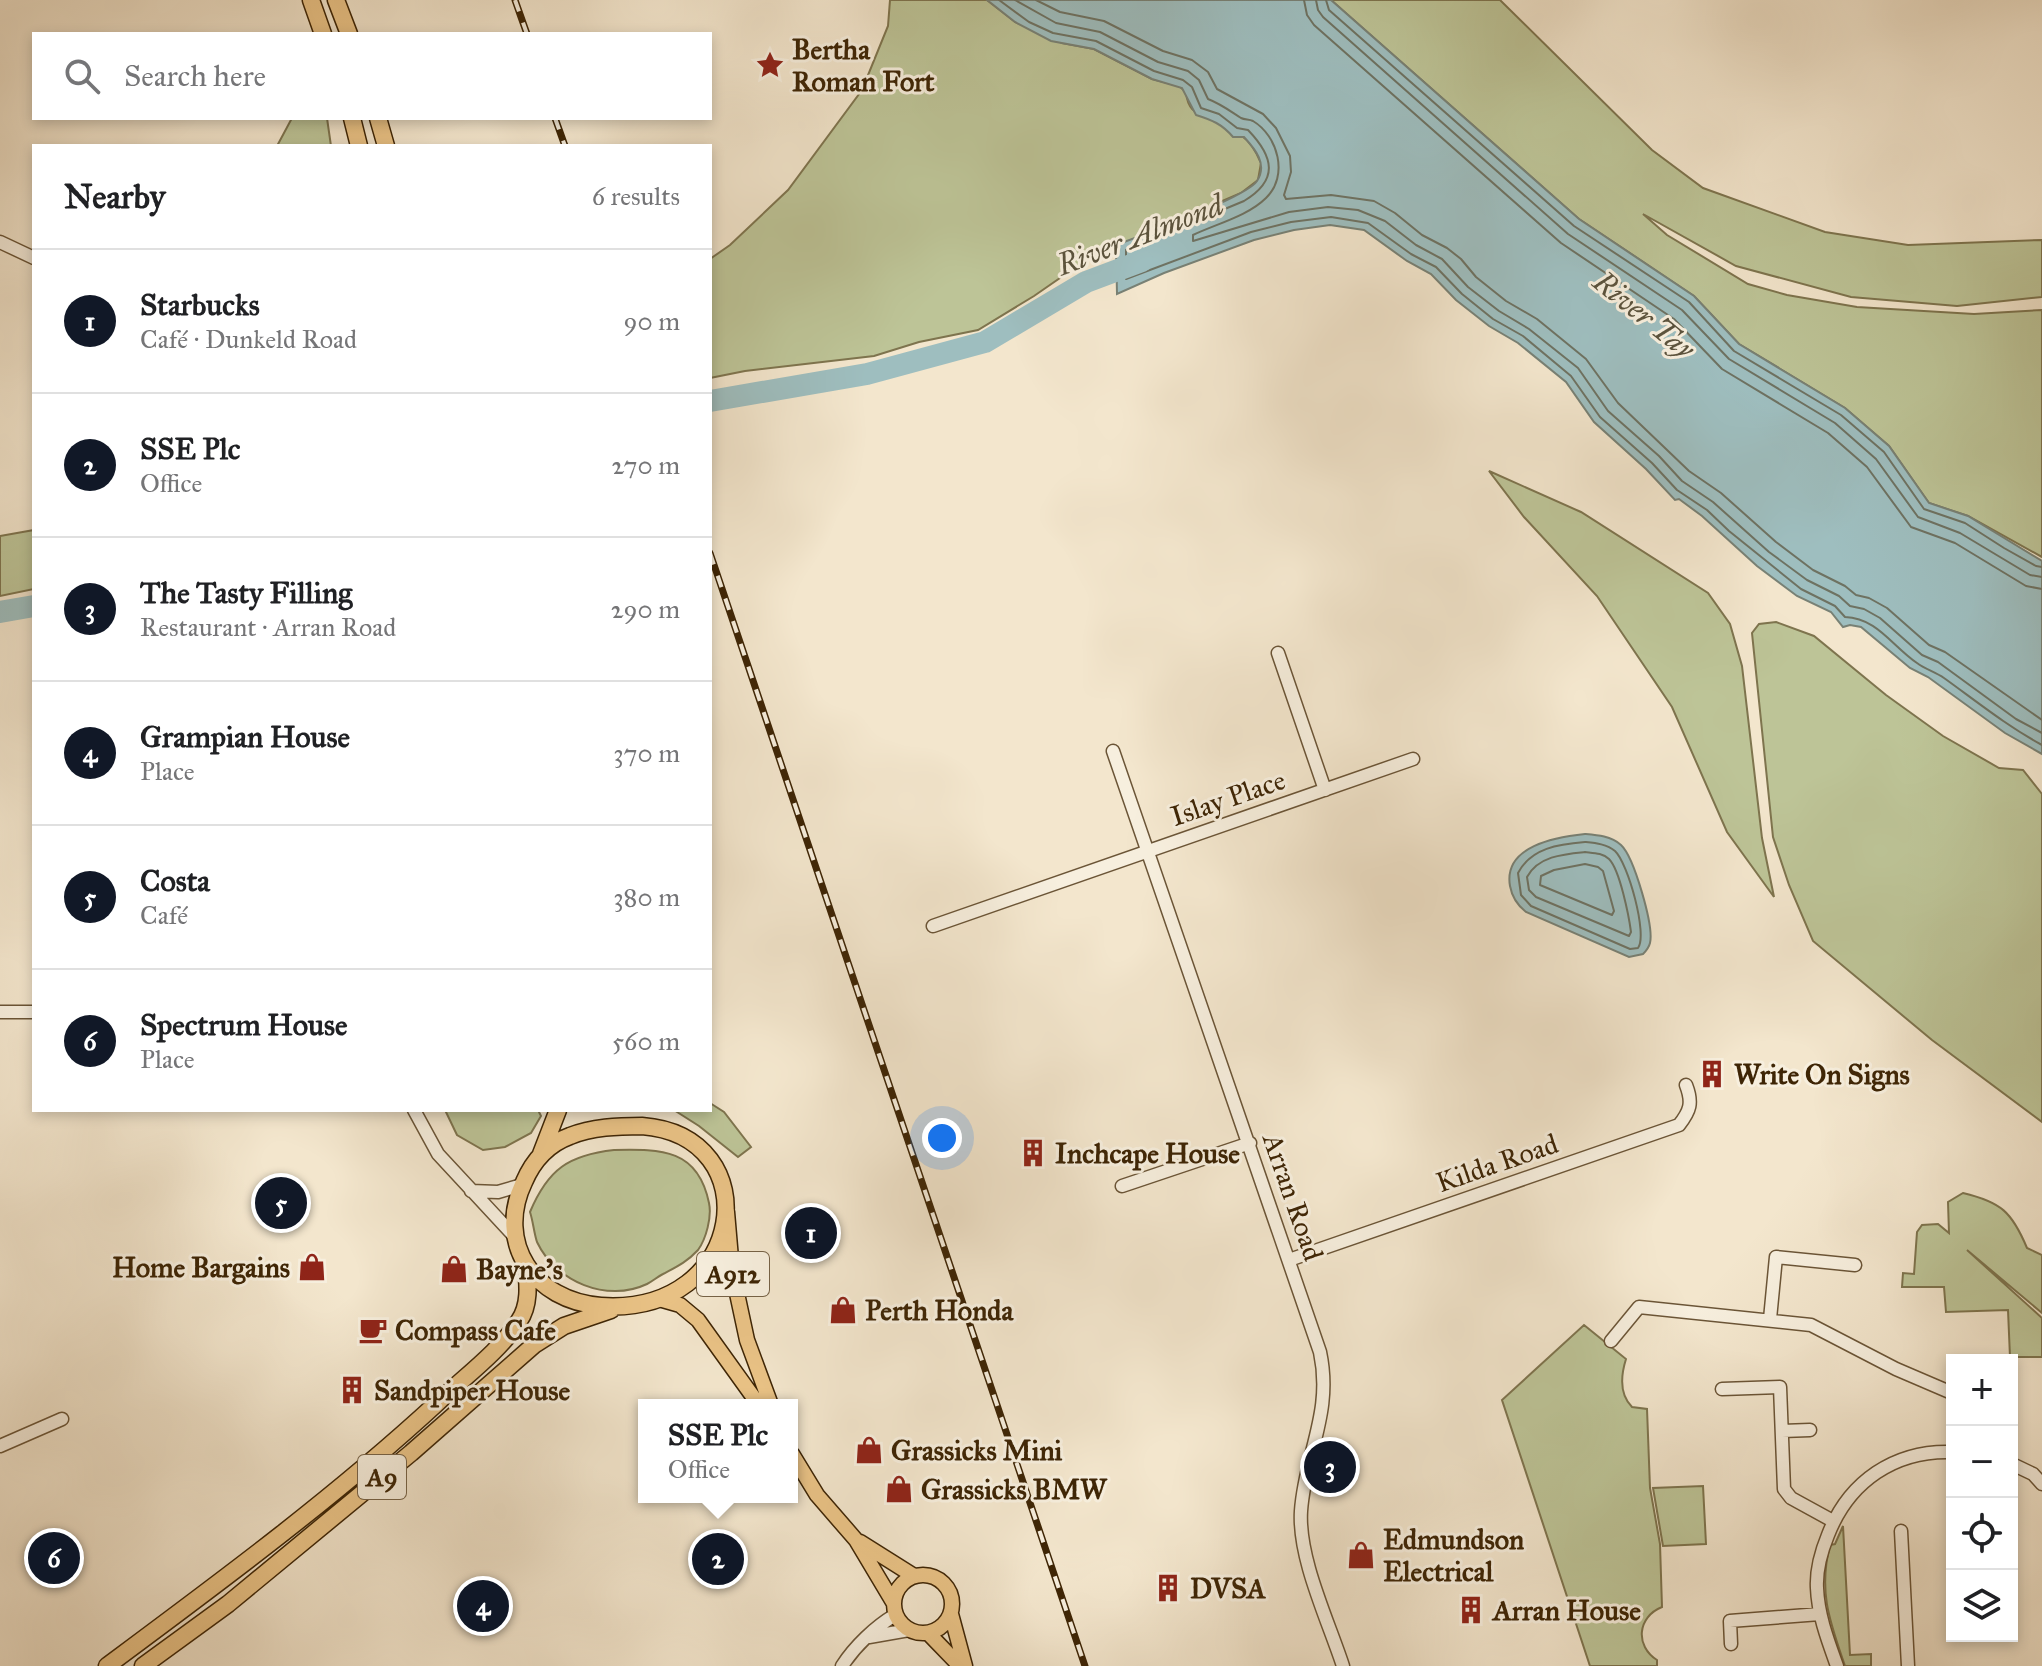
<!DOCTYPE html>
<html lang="en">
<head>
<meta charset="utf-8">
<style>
  :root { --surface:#fff; --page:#f6f6f6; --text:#202124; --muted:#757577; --line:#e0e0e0; --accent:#111827 }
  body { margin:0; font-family:"IM FELL Great Primer",serif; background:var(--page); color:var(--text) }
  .controls { position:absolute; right:24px; bottom:24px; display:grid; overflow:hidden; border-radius:0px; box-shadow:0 4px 12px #0003 }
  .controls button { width:72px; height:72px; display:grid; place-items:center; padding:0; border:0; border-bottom:2px solid var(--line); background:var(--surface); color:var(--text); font:40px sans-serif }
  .you { position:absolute; left:942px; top:1138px; width:28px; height:28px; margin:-20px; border:6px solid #fff; border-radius:50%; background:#1a73e8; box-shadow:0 0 0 12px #1a73e833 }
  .badge { display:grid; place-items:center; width:52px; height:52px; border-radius:50%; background:var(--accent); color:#fff; font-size:26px; font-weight:700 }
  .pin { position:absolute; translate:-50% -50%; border:4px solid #fff; box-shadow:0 2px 8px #0006 }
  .popup { position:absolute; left:638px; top:1399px; width:160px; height:104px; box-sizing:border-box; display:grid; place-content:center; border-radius:0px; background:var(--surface); filter:drop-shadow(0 2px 6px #0005); font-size:26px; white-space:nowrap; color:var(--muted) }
  .popup b { font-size:30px; color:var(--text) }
  .popup::after { content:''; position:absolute; left:50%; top:100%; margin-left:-16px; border:16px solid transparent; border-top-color:var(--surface) }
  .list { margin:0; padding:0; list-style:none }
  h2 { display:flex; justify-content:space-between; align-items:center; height:104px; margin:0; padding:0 32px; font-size:34px }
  h2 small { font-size:26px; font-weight:400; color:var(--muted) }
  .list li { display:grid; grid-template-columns:52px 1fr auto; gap:24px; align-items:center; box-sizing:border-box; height:144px; padding:0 32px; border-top:2px solid var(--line) }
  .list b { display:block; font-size:30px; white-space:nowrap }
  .list p { margin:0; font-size:26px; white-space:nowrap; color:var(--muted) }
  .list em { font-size:26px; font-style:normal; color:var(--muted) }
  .icon { flex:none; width:44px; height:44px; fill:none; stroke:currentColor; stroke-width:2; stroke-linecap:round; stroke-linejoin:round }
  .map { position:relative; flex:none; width:2042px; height:1666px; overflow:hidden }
  .search { position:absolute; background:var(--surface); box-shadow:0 4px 12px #0003; left:32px; top:32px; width:680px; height:88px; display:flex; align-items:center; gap:20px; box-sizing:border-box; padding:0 28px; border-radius:0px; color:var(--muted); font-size:30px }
  .panel { position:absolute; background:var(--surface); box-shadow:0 4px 12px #0003; left:32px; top:144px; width:680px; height:968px; border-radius:0px }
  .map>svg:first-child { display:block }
  .green { fill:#bdc497; stroke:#7e744e; stroke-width:2 }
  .water { fill:#9ebebf; stroke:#788175; stroke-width:2 }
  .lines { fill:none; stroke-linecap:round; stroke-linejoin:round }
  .shore { stroke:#6e7262; stroke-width:2 }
  .river { stroke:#9ebebf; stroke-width:22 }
  .minor-casing { stroke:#6b5537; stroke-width:15 }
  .major-casing { stroke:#3e2505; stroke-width:17 }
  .highway-casing { stroke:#3e2505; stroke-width:19 }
  .minor { stroke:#f7efde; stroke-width:12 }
  .major { stroke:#eac386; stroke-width:14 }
  .highway { stroke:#eac386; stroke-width:16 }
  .rail-casing { stroke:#3e2505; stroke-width:7 }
  .rail { stroke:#f7efde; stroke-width:4; stroke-dasharray:12; stroke-linecap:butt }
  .labels { text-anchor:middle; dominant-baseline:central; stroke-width:6; stroke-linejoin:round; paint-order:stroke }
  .shield { fill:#f7efde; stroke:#766246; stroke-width:2 }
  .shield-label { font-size:26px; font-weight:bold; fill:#3e2505 }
  .poi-label { font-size:28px; font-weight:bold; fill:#3e2505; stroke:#f7efde; text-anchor:start }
  .street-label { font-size:28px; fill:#3e2505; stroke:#f7efde }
  .water-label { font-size:30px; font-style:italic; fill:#5b533d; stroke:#f7efde }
</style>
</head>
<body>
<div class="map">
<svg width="2042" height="1666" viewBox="0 0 2042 1666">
  <rect width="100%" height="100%" fill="#f3e6cd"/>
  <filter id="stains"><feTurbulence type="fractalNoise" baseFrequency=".0025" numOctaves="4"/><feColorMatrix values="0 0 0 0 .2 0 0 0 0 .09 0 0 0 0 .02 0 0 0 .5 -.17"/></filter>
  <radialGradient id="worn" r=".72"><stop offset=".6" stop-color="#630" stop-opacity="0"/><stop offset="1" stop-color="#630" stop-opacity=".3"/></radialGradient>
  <path class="green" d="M890 0H987L1015 22 1062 43 1094 49 1152 79 1179 86 1186 92C1188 114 1199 113 1215 121 1224 125 1235 131 1243 137 1251 142 1257 154 1261 163L1258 180 1241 193 1089 258 1034 296 978 330 919 342 874 356 745 371 710 378V259L730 245 788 190 862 90 888 26Z
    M1331 0H1500L1652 150 1703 188 1825 232 1908 245 2042 240V297L1957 306 1851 297 1736 266 1643 214 1667 235 1748 284 1787 295 1857 307 1974 314 2042 310V557L1968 516 1929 503 1889 446 1845 408 1739 344 1694 296 1579 219Z
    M292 118H327L331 146H277Z
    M1489 471 1581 512 1708 593 1730 624 1742 666 1762 838 1774 897 1727 832 1672 707 1597 596 1524 517Z
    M34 530V589L0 596V536Z
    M1776 622 1814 636 1886 695 1943 736 1999 768 2023 770 2042 794V1122L1932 1040 1813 941 1789 885 1773 837 1752 633 1759 624Z
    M710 1103 724 1112 751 1147 738 1157 699 1126 674 1110H710Z
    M445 1110H538L541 1116 531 1133 505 1147 483 1150 457 1135Z
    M614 1150C662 1149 698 1149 709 1203 712 1217 706 1239 698 1250 687 1262 676 1267 663 1274 657 1277 653 1281 647 1284 607 1303 556 1282 537 1242 534 1233 533 1221 530 1212 548 1169 569 1155 614 1150Z
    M1963 1193C2001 1202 2012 1212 2027 1248L2042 1255V1313L1967 1250 2042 1318V1357H2010L2008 1310 1946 1312 1944 1287H1902L1903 1273 1914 1274 1917 1232 1922 1225 1938 1224 1949 1233 1948 1202Z
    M1584 1325 1626 1359C1621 1375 1619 1394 1632 1407L1647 1409 1650 1488 1660 1544 1662 1607C1637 1617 1635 1646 1657 1660V1666H1590L1502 1400Z
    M1703 1486 1706 1544 1663 1546 1653 1488Z
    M1843 1526 1850 1655 1871 1654V1666H1845C1830 1622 1818 1592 1830 1545L1835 1544Z"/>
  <path class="water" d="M987 0H1331L1579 219 1694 296 1739 344 1845 408 1889 446 1929 503 1968 516 2042 561V754L2005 733 1928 677 1910 668 1861 627 1850 625 1843 627 1831 612 1797 596 1757 566 1702 516 1679 499 1675 500 1646 469 1594 422 1566 382 1518 343 1489 326 1456 300 1431 274 1407 261 1364 230 1330 225 1294 230 1254 240 1164 273 1117 294 1116 245C1140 236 1246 198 1257 181 1268 164 1255 149 1244 137H1233C1222 124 1212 120 1196 115L1182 88 1152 79 1094 49 1051 41 1015 22Z
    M1585 834C1597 835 1611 836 1621 845 1634 857 1654 926 1650 943 1649 947 1646 951 1643 954L1629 957 1526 912C1517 905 1512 897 1510 886 1503 846 1556 837 1585 834Z"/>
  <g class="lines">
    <path class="shore" d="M999 0 1029 22 1053 33 1096 41 1154 71 1183 80 1192 87 1201 108 1219 114 1237 128 1248 130C1274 157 1279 180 1244 201L1126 250V279L1251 232 1291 222 1331 217 1368 223 1411 254 1436 267 1462 294 1493 319 1523 336 1571 376 1600 417 1652 463 1677 490 1707 510 1729 531 1801 589 1835 606 1845 617C1877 618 1892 646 1917 663 1925 669 1935 672 1944 678 1976 701 2007 726 2042 745
      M1015 0 1056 23 1100 32 1158 62 1188 71 1199 80 1208 99C1221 104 1230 111 1241 118 1245 120 1249 119 1253 121 1278 136 1289 176 1266 198 1248 216 1216 224 1193 235V241L1289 212 1328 207 1358 210 1385 221 1416 245 1442 259 1468 287 1499 311 1529 329 1578 368 1608 411 1659 456 1682 481 1713 502 1769 552 1807 580 1839 596 1850 606 1864 609 1880 618 1922 655 1938 662 2016 719 2042 733
      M1036 0 1060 12 1104 21 1163 51 1192 60 1208 72 1217 89 1263 114 1276 128 1290 156 1291 172 1284 195 1286 199 1331 195 1374 201 1395 213 1422 235 1447 248 1461 259 1476 277 1506 301 1537 319 1586 359 1618 403 1689 471 1721 493 1776 542 1813 570 1845 586 1856 595 1869 598 1887 608 1929 645 1945 652 2042 720
      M1304 0 1307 15 1314 25 1561 243 1674 319 1722 369 1828 433 1867 467 1911 527 1955 543 2026 586 2042 589
      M1316 0 1318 10 1323 17 1568 234 1682 310 1729 359 1835 423 1876 459 1918 517 1960 533 2030 575 2042 577
      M1326 0 1329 10 1574 226 1689 302 1734 351 1841 415 1884 452 1924 509 1965 523 2004 548 2036 566 2042 567
      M1585 842C1595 843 1607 844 1615 851 1628 863 1648 935 1638 948L1630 949 1531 906 1521 895 1518 873C1531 848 1559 844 1585 842Z
      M1585 852C1593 853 1603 853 1609 859 1620 870 1629 917 1631 932L1629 936 1536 897 1529 890 1527 877C1538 856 1564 854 1585 852Z
      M1585 864 1598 867 1603 871 1614 911 1612 915 1540 885 1541 876 1554 870Z"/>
    <path class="river" d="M710 401 867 374 985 342 1086 282 1142 261
      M0 612 34 606"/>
    <defs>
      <path id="minor" d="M0 242 34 258
        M1278 653 1325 790
        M1113 751 1320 1352C1333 1413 1305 1453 1301 1511 1298 1558 1328 1620 1343 1666
        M933 926 1413 759
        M0 1012H34
        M414 1110 438 1154 514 1236
        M1122 1186 1250 1143
        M471 1191 498 1192 522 1185
        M1289 1260 1679 1125C1690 1111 1693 1103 1686 1085
        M1770 1319 1776 1257 1855 1265
        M1611 1341 1639 1307 1811 1325 1896 1369 1952 1393
        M1722 1389 1780 1387 1784 1489 1791 1498 1833 1521
        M1782 1431 1810 1430
        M0 1446 62 1419
        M2012 1464 2033 1474 2042 1484
        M1901 1531 1908 1666
        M869 1637 909 1630
        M1731 1644 1730 1621 1820 1614
        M842 1666C855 1646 875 1627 895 1615
        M1837 1666C1828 1641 1818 1615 1817 1588 1816 1570 1821 1552 1828 1535 1849 1481 1895 1450 1952 1452"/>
      <path id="major" d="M727 1212 732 1270 747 1340 771 1405
        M659 1299 680 1305 698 1320 759 1405
        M792 1454 817 1495 856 1540 893 1602
        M860 1542 914 1576
        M894 1604a29 29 0 1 1 58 0a29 29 0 1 1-58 0Z
        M951 1614 965 1666
        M928 1633 960 1666"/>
      <path id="highway" d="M311 0 323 34
        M336 0 349 34
        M352 118 359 146
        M378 118 386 146
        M642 1126C770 1136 747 1316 601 1306 534 1301 495 1243 524 1182 533 1161 548 1144 570 1136 592 1127 618 1126 642 1126Z
        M541 1154 558 1110
        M107 1666C220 1582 334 1498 437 1403 464 1377 499 1352 519 1321 530 1305 528 1285 526 1267
        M143 1666 228 1604 411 1453 534 1345 564 1326 611 1310"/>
    </defs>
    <use href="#minor" class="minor-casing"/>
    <use href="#major" class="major-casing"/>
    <use href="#highway" class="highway-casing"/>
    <use href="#minor" class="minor"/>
    <use href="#major" class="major"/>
    <use href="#highway" class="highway"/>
    <defs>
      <path id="rail" d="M515 0 527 34
        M555 118 565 146
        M710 553 1085 1666"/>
    </defs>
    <use href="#rail" class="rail-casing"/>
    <use href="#rail" class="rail"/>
  </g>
  <defs>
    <symbol id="sight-bare" viewBox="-9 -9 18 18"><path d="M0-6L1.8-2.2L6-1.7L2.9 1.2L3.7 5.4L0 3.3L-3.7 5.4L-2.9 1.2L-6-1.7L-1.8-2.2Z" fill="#8f2418" stroke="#f7efde" stroke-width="2.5" paint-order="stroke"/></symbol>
    <symbol id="building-bare" viewBox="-9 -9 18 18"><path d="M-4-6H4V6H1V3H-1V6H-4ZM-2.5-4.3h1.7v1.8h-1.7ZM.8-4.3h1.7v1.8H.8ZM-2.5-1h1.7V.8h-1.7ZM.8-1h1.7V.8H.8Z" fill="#8f2418" stroke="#f7efde" stroke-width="2.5" paint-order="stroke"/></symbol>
    <symbol id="shop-bare" viewBox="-9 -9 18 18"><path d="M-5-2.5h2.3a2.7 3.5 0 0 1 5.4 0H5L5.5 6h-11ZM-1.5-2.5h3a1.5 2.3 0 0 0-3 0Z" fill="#8f2418" stroke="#f7efde" stroke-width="2.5" paint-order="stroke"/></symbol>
    <symbol id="cafe-bare" viewBox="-9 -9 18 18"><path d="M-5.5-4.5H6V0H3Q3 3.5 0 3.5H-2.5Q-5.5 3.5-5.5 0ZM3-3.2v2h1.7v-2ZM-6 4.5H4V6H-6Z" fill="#8f2418" stroke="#f7efde" stroke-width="2.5" paint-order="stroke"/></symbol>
  </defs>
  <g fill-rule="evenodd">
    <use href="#sight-bare" x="750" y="45" width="40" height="40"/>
    <use href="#building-bare" x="1692" y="1054" width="40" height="40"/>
    <use href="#building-bare" x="1013" y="1133" width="40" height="40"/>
    <use href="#shop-bare" x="292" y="1247" width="40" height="40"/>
    <use href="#shop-bare" x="434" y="1249" width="40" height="40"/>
    <use href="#shop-bare" x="823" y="1290" width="40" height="40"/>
    <use href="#cafe-bare" x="353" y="1310" width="40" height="40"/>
    <use href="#building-bare" x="332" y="1370" width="40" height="40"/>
    <use href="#shop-bare" x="849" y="1430" width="40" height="40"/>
    <use href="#shop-bare" x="879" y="1469" width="40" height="40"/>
    <use href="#shop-bare" x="1341" y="1535" width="40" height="40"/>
    <use href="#building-bare" x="1148" y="1568" width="40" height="40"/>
    <use href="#building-bare" x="1451" y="1590" width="40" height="40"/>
  </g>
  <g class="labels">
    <g class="shield">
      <rect x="697" y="1252" width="72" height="44" rx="6"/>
      <rect x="358" y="1455" width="48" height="44" rx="6"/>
    </g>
    <g class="shield-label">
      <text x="733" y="1274">A912</text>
      <text x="382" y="1477">A9</text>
    </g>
    <g class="poi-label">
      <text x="792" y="49">Bertha<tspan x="792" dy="32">Roman Fort</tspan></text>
      <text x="1734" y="1074">Write On Signs</text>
      <text x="1055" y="1153">Inchcape House</text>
      <text x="290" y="1267" text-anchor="end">Home Bargains</text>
      <text x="476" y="1269">Bayne's</text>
      <text x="865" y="1310">Perth Honda</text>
      <text x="395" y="1330">Compass Cafe</text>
      <text x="374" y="1390">Sandpiper House</text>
      <text x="891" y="1450">Grassicks Mini</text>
      <text x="921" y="1489">Grassicks BMW</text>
      <text x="1383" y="1539">Edmundson<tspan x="1383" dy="32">Electrical</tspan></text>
      <text x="1190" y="1588">DVSA</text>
      <text x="1493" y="1610">Arran House</text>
    </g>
    <g class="street-label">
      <text transform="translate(1228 798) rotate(-19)">Islay Place</text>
      <text transform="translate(1497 1163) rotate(-19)">Kilda Road</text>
      <text transform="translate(1293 1197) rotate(71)">Arran Road</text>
    </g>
    <g class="water-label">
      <text transform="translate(1140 235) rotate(-21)">River Almond</text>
      <text transform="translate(1644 315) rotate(39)">River Tay</text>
    </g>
  </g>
  <rect width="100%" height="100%" filter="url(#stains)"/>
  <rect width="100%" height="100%" fill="url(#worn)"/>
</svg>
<div class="controls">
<button>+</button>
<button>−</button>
<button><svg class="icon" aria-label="locate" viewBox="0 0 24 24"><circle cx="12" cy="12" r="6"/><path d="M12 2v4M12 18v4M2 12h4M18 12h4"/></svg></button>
<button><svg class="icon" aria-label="layers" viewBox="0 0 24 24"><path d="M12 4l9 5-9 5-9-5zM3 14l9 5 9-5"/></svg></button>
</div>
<div class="you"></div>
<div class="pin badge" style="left:811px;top:1233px">1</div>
<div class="pin badge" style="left:718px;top:1559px">2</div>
<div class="popup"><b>SSE Plc</b>Office</div>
<div class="pin badge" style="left:1330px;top:1467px">3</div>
<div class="pin badge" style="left:483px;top:1606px">4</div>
<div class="pin badge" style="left:281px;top:1203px">5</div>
<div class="pin badge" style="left:54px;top:1558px">6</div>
<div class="search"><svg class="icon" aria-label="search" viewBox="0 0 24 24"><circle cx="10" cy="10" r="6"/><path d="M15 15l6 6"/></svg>Search here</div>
<section class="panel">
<h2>Nearby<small>6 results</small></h2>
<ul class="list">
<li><span class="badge">1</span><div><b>Starbucks</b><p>Café · Dunkeld Road</p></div><em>90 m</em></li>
<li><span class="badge">2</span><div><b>SSE Plc</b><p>Office</p></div><em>270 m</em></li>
<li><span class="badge">3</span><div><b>The Tasty Filling</b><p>Restaurant · Arran Road</p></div><em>290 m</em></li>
<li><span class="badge">4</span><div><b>Grampian House</b><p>Place</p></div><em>370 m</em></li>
<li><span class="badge">5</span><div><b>Costa</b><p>Café</p></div><em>380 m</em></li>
<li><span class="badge">6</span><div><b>Spectrum House</b><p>Place</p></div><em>560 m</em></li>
</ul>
</section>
</div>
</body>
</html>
